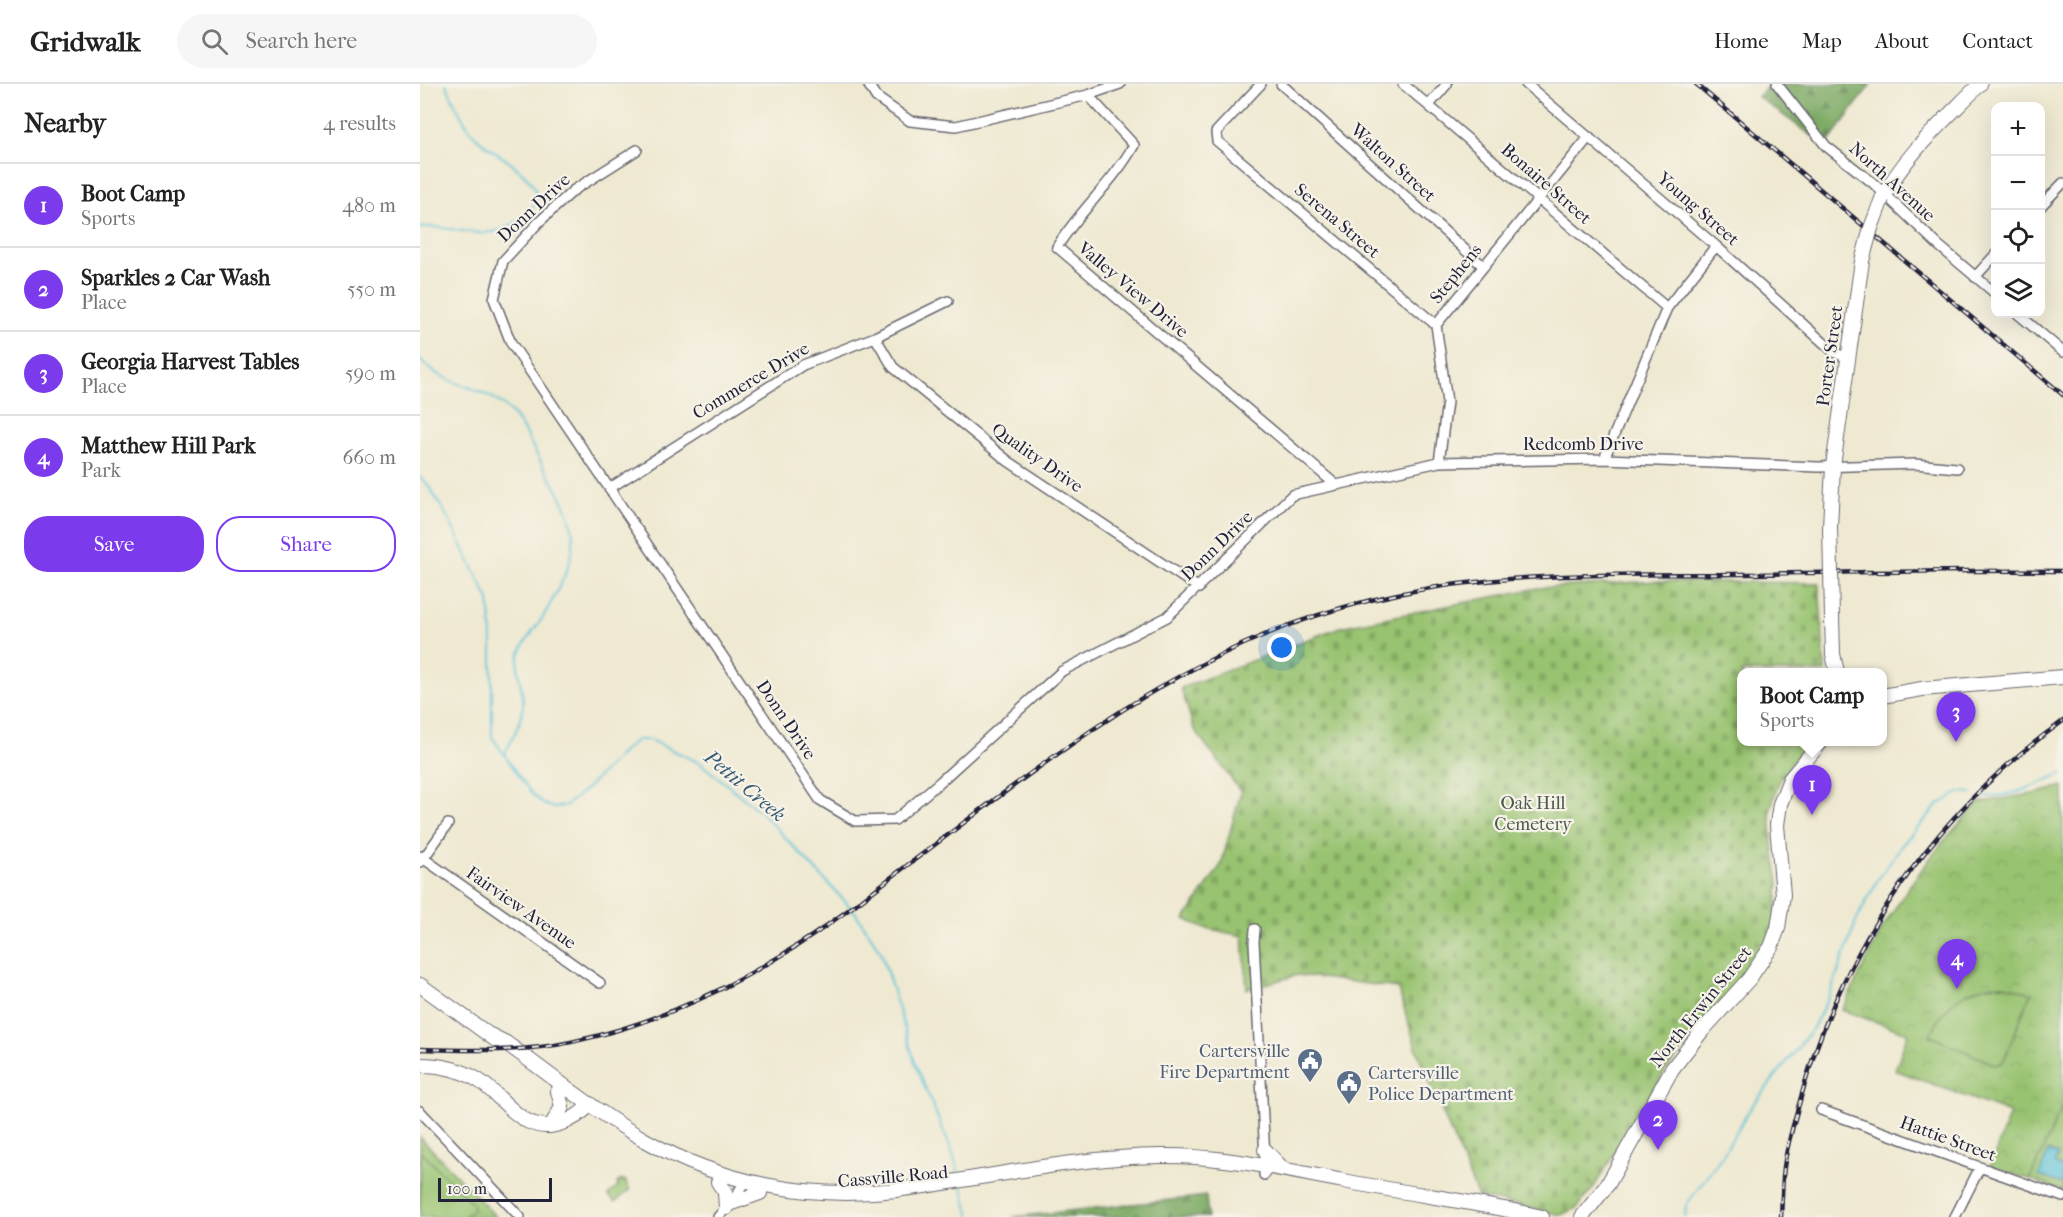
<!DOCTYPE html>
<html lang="en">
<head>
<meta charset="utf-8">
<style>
  :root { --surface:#fff; --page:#f6f6f6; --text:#222; --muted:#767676; --line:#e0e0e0; --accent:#7c3aed }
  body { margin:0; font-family:"IM FELL French Canon",serif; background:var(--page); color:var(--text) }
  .controls { position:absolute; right:18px; top:18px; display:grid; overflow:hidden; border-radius:12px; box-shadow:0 6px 24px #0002 }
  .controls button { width:54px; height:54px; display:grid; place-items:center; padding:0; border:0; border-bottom:2px solid var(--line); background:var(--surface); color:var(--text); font:30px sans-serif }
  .scale { position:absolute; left:18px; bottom:15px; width:114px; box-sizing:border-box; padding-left:6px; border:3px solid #22223b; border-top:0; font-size:16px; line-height:21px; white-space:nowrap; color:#22223b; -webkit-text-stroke:4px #f7f3e8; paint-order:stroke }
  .you { position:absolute; left:862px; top:564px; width:21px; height:21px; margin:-15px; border:4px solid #fff; border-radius:50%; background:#1a73e8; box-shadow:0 0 0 9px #1a73e833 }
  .badge { display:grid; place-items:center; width:39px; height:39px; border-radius:50%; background:var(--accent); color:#fff; font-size:20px; font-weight:700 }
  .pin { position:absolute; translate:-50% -50px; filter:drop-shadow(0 2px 3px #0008) }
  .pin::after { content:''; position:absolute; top:32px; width:21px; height:18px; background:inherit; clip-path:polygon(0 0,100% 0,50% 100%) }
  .popup { position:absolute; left:1317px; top:584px; width:150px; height:78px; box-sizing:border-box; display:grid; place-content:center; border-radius:12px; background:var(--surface); filter:drop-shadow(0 2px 4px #0005); font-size:20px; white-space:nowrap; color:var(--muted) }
  .popup b { font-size:22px; color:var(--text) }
  .popup::after { content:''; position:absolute; left:50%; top:100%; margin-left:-12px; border:12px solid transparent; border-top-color:var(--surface) }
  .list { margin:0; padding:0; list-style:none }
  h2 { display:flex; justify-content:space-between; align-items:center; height:78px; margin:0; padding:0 24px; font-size:26px }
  h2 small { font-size:20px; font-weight:400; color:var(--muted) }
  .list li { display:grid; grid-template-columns:39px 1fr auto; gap:18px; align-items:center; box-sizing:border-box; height:84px; padding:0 24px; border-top:2px solid var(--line) }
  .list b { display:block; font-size:22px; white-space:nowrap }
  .list p { margin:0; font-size:20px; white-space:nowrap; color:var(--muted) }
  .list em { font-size:20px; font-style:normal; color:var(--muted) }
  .actions { display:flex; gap:12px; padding:18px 24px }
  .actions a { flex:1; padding:14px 0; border:2px solid var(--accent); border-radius:24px; text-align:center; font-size:21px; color:var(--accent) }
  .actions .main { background:var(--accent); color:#fff }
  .icon { flex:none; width:33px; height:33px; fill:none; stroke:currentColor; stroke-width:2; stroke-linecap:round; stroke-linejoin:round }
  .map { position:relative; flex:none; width:1643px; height:1133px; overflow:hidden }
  header { display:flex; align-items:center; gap:36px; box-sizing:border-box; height:84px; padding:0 30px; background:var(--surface); border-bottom:2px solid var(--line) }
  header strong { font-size:28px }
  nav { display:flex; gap:33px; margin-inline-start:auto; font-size:21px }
  .search { width:420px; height:54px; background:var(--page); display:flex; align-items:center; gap:15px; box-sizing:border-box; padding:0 21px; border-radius:33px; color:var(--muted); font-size:22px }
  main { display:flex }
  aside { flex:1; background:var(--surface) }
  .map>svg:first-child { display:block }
  .forest { fill:url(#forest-firs); stroke:#4e664e; stroke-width:1.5 }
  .cemetery { fill:url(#cemetery-stones); stroke:#5d7256; stroke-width:1.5 }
  .park { fill:url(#park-crowns); stroke:#5d7256; stroke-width:1.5 }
  .pitch { fill:#98c370; stroke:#5d7256; stroke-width:1.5 }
  .water { fill:#5bc2d8; stroke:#3e728a; stroke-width:1.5 }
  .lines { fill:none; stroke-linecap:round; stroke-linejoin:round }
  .stream { stroke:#5bc2d8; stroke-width:2 }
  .street-casing { stroke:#6a6870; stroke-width:12 }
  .secondary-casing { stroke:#6a6870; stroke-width:16 }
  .street { stroke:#fff; stroke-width:9 }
  .secondary { stroke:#fff; stroke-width:14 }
  .rail-casing { stroke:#22223b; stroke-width:4.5 }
  .rail { stroke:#f7f3e8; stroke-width:2; stroke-dasharray:7; stroke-linecap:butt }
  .secondary-bridge-casing { stroke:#6a6870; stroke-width:16; stroke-linecap:butt }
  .secondary-bridge { stroke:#fff; stroke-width:14 }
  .labels { text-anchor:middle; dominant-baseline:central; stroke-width:4.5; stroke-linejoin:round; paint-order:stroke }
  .street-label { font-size:18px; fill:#22223b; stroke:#f7f3e8 }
  .park-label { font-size:18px; fill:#4b5a4e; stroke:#f7f3e8 }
  .service-label { font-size:18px; fill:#4e5e75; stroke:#f7f3e8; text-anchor:end }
  .water-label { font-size:20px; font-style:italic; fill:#365a72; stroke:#f7f3e8 }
</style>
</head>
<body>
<header>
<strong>Gridwalk</strong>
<div class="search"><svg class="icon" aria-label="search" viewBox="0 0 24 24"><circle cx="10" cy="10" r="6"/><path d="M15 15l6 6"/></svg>Search here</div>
<nav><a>Home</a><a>Map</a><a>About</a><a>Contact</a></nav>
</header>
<main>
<aside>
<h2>Nearby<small>4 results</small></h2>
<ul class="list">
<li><span class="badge">1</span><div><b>Boot Camp</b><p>Sports</p></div><em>480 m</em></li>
<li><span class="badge">2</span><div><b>Sparkles 2 Car Wash</b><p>Place</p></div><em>550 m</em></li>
<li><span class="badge">3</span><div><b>Georgia Harvest Tables</b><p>Place</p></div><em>590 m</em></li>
<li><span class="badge">4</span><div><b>Matthew Hill Park</b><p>Park</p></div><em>660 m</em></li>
</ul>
<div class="actions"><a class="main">Save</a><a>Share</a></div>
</aside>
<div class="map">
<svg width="1643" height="1133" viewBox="0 0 1643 1133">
  <defs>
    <pattern id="forest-firs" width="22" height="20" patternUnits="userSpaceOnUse" patternTransform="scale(1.5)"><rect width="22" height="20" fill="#7aa962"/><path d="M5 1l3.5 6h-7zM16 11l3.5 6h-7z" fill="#648952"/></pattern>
    <pattern id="cemetery-stones" width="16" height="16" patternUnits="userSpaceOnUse" patternTransform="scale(1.5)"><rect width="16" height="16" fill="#98c370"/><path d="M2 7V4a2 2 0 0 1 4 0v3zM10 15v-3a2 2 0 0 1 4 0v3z" fill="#83a762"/></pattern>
    <pattern id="park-crowns" width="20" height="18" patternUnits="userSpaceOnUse" patternTransform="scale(1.5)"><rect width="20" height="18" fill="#98c370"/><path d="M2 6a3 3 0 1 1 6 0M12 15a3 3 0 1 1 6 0" fill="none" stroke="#83a762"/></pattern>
  </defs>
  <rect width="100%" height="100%" fill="#f7f3e8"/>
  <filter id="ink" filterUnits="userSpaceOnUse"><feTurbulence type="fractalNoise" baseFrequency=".0167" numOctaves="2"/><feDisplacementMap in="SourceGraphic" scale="12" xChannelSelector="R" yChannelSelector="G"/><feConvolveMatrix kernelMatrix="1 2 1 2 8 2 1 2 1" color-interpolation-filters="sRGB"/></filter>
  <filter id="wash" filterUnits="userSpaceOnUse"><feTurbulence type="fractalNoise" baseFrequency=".008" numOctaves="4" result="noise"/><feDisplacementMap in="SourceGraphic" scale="24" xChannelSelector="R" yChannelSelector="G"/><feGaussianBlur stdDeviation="1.35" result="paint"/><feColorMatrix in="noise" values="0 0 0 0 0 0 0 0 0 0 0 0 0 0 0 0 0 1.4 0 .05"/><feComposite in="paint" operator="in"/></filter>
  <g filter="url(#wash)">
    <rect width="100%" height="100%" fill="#efe9d1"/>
    <path class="forest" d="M1350 0H1451L1406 62 1338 13Z
      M786 1112 788 1133H592Z"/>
    <path class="cemetery" d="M1237 497 1399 499 1405 588H1322V658H1392L1373 677 1359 698 1350 727 1352 755 1359 799 1355 841 1332 885 1245 987 1174 1103 1157 1124 1141 1131 1058 1113 998 970 978 904 878 891 827 905 823 852 781 843 765 835 801 781 821 708 774 645 761 604 920 543 1118 504Z"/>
    <path class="park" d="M1643 702V1021L1610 1095 1570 1083 1590 1029 1475 986 1488 949 1422 926 1463 843 1488 804 1521 760 1558 719 1618 709Z
      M0 1053 76 1133H0Z
      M205 1096 210 1106 195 1118 188 1111 198 1103 197 1099 200 1097Z"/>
    <path class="pitch" d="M1584 901 1611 909 1583 978 1576 981 1510 952C1526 918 1545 901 1584 901Z
      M1643 1021V1107L1610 1095Z
      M1 1068 53 1120 52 1127 44 1133H0Z"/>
    <path class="water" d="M1628 1067 1638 1071 1634 1080 1643 1084V1100L1619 1092Z"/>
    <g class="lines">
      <path class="stream" d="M0 144C22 140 43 150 64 149 81 148 97 140 109 128 138 97 70 70 55 52 42 37 34 18 26 0
        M0 276C25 303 58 300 83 321 102 336 111 362 123 382 136 404 154 430 153 457 153 483 135 511 123 533 115 546 103 557 99 572 95 588 104 605 103 621 102 640 91 655 84 672
        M0 393 8 401 28 434 69 516 72 551V653L101 695 113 711 125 721 134 724 146 721 163 708 206 665 217 656H230L280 679 342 729 435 828 461 868 496 982 531 1065 539 1090
        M1563 712C1595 714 1614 701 1643 689
        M542 1102 550 1133
        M1265 1133 1266 1121 1302 1072 1330 1025 1393 944 1410 910 1437 835 1457 797 1482 761 1519 720 1540 708 1552 709"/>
    </g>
  </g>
  <g filter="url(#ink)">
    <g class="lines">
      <defs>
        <path id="street" d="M448 0 456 13 490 37 536 42 668 11 700 0
          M841 0 796 48 797 57 1016 241
          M861 0 1063 182
          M983 0 1247 224
          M1106 0 1296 162 1414 268 1429 275
          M1357 0 1406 62 1453 99 1518 161 1576 210
          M668 11 714 61C693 99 659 127 637 163L916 401
          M1009 21 1027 0
          M217 66 154 106 119 138 83 177 74 215 91 259 400 716 435 737 475 736 521 697 642 587 747 533 872 411 1019 378 1184 375 1399 383 1495 380 1537 384
          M1620 123 1643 99
          M1555 193 1576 170
          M1598 230 1643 268
          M455 253 473 283 588 377 779 504
          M1184 375 1247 224 1296 162
          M1019 378 1027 318 1016 241 1169 53
          M190 404 383 281 455 253 528 217
          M0 772 180 899
          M1 778 28 740
          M835 845 834 858 845 1074 844 1091
          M1401 1026 1643 1113
          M0 1027 100 1133
          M298 1133 314 1115 325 1097
          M1535 1133 1559 1085"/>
        <path id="secondary" d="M1462 115C1485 70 1525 36 1560 0
          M1410 443 1413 382 1442 177
          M1412 533 1413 570 1417 588
          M1462 612 1502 605 1643 593
          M0 901 76 956
          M70 951 86 959C132 992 176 1028 225 1056 302 1100 389 1116 476 1106 564 1095 652 1073 741 1072 802 1071 864 1086 924 1097 990 1110 1056 1118 1122 1133
          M0 981C20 981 40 985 58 996 85 1013 102 1051 139 1040 152 1036 162 1030 170 1020
          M131 1042 142 1023 138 1007
          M845 1066 863 1085
          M298 1098 305 1108 306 1124
          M309 1120 340 1109
          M1162 1133 1188 1100 1252 985 1281 948 1329 895 1351 863 1358 844 1363 811 1357 741 1360 720 1370 695 1401 658"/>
      </defs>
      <use href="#street" class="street-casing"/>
      <use href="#secondary" class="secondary-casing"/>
      <use href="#street" class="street"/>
      <use href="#secondary" class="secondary"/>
      <defs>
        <path id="rail" d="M1276 0 1643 311
          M0 965C50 966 101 969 151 958 232 941 308 906 378 861 418 836 455 805 493 777 604 694 713 606 842 552 913 522 990 504 1066 497 1148 489 1232 491 1314 490 1424 489 1533 486 1643 487
          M1361 1133C1362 1117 1362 1099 1364 1083 1367 1060 1375 1035 1381 1013 1423 861 1515 728 1643 637"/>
      </defs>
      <use href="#rail" class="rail-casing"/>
      <use href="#rail" class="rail"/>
      <defs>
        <path id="secondary-bridge" d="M1442 177 1451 144 1462 115
          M1410 443 1412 533"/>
      </defs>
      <use href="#secondary-bridge" class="secondary-bridge-casing"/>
      <use href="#secondary-bridge" class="secondary-bridge"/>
    </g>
  </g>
  <defs>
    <symbol id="civic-pin" viewBox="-11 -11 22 30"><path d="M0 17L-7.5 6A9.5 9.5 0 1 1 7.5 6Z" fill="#5c6f8a" stroke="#f7f3e8"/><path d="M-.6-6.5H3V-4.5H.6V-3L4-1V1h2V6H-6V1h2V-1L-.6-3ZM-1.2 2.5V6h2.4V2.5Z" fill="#fff"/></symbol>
  </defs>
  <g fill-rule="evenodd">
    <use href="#civic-pin" x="875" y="962" width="30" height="40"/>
    <use href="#civic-pin" x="914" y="984" width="30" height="40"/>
  </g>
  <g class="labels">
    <g class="street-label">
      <text transform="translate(973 79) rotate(42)">Walton Street</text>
      <text transform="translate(1472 98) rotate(42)">North Avenue</text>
      <text transform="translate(1126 100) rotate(41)">Bonaire Street</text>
      <text transform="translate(114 124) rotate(-43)">Donn Drive</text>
      <text transform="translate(1278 125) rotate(41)">Young Street</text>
      <text transform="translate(917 137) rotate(40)">Serena Street</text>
      <text transform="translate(1036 190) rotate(-51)">Stephens</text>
      <text transform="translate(713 206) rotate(40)">Valley View Drive</text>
      <text transform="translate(1410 272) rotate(-82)">Porter Street</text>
      <text transform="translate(331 297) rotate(-31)">Commerce Drive</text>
      <text x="1163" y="360">Redcomb Drive</text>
      <text transform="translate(617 374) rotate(35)">Quality Drive</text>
      <text transform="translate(797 462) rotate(-44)">Donn Drive</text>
      <text transform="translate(366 636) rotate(56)">Donn Drive</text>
      <text transform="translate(101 824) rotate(35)">Fairview Avenue</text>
      <text transform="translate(1281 923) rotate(-51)">North Erwin Street</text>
      <text transform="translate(1528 1055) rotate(20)">Hattie Street</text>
      <text transform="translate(473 1093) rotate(-5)">Cassville Road</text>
    </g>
    <g class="park-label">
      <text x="1113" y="719">Oak Hill<tspan x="1113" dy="21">Cemetery</tspan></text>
    </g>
    <g class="service-label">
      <text x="870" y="967">Cartersville<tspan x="870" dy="21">Fire Department</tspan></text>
      <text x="948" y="989" text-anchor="start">Cartersville<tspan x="948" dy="21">Police Department</tspan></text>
    </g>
    <g class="water-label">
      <text transform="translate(325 702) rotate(40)">Pettit Creek</text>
    </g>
  </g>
</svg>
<div class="controls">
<button>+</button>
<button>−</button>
<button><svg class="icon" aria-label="locate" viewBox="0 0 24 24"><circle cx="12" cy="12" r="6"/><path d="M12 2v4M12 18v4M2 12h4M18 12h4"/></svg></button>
<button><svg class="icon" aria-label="layers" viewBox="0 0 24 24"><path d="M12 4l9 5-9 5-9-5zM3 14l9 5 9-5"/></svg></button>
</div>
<div class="scale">100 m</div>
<div class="you"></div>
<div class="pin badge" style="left:1392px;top:731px">1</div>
<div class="popup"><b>Boot Camp</b>Sports</div>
<div class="pin badge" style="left:1238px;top:1066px">2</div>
<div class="pin badge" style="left:1536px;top:658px">3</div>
<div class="pin badge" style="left:1537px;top:905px">4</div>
</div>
</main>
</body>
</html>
